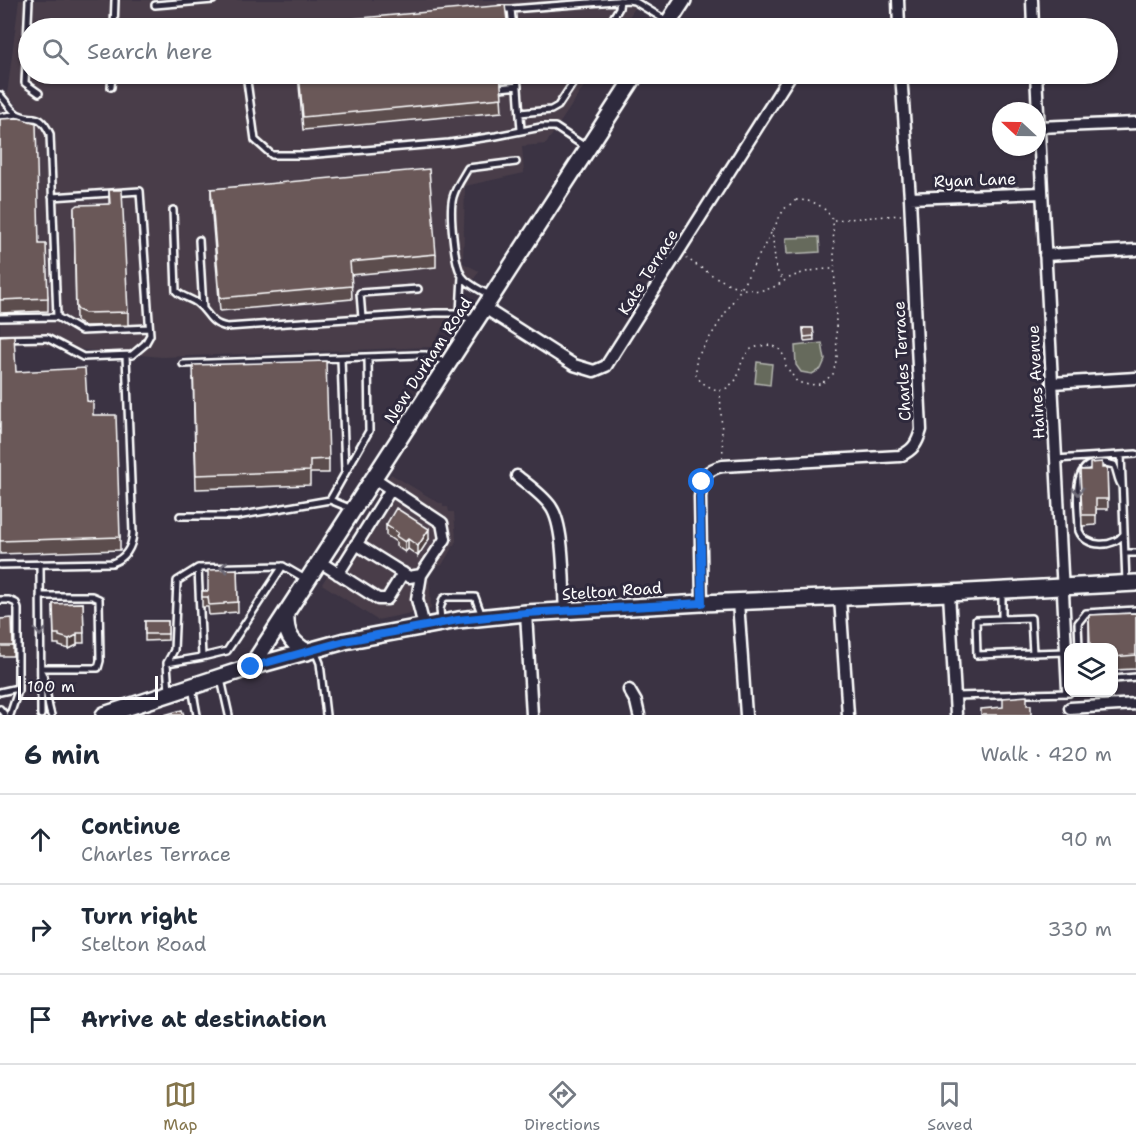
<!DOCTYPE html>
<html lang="en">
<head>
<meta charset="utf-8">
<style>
  :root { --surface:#fff; --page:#f6f6f7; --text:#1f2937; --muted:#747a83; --line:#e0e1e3; --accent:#84754c }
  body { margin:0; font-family:"Shantell Sans",sans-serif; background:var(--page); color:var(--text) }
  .controls { position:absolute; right:18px; bottom:18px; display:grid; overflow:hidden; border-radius:12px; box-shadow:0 2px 4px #0004 }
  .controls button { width:54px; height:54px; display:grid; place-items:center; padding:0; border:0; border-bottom:2px solid var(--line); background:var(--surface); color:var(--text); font:30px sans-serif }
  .compass { position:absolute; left:992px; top:102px; width:54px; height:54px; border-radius:50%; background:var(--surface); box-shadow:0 2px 4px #0004; rotate:292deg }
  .scale { position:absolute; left:18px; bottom:15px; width:140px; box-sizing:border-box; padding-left:6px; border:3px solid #fff; border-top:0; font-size:16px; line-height:21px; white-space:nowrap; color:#fff; -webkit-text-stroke:4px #2f2a3d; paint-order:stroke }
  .stop { position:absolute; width:18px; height:18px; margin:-14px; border:4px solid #1a73e8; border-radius:50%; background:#fff }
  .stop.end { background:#1a73e8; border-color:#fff; box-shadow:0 2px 6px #0008 }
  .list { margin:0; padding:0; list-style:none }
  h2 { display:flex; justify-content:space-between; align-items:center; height:78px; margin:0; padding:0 24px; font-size:26px }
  h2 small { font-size:20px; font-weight:400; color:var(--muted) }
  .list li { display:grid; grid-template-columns:39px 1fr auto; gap:18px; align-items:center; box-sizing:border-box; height:90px; padding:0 24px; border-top:2px solid var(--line) }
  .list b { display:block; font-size:22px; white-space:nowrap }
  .list p { margin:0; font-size:20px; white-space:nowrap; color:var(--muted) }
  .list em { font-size:20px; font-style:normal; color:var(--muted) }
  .icon { flex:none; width:33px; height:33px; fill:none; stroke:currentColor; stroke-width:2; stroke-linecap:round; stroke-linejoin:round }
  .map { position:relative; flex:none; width:1136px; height:715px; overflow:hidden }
  .search { position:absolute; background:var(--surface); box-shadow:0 2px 4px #0004; left:18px; right:18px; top:18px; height:66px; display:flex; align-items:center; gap:15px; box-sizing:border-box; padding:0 21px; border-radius:33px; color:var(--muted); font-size:22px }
  .sheet { height:348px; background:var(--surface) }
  nav { display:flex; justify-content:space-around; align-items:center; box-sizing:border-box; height:84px; border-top:2px solid var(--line); background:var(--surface); font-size:16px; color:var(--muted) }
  nav a { display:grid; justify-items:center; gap:3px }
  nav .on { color:var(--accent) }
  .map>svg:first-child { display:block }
  .built { fill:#493e4a }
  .green { fill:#666a5c; stroke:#b2b4ae; stroke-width:1.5 }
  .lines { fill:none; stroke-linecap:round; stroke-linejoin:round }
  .service-casing { stroke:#fff; stroke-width:10 }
  .minor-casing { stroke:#fff; stroke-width:15 }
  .secondary-casing { stroke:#fff; stroke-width:20 }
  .path { stroke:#fff; stroke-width:1.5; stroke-dasharray:1.5 4.5; stroke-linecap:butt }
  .service { stroke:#2f2a3d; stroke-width:5 }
  .minor { stroke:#2f2a3d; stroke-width:10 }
  .secondary { stroke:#2f2a3d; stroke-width:15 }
  .wall { fill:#5c4d4d; stroke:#fff; stroke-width:1.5 }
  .shaded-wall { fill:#4b3e3e; stroke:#fff; stroke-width:1.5 }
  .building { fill:#6b5959; stroke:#fff; stroke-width:1.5 }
  .oneway { stroke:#6d6a77 }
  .route { stroke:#1a73e8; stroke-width:8 }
  .labels { text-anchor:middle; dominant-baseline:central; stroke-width:6; stroke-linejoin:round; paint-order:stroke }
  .street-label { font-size:16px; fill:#fff; stroke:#2f2a3d }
</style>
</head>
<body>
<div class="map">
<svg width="1136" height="715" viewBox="0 0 1136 715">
  <rect width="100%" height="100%" fill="#3b3343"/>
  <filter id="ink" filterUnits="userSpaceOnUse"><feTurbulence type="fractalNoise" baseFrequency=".0167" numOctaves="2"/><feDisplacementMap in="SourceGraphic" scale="12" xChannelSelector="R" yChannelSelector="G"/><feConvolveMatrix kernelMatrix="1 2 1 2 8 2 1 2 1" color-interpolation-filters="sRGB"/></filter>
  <g filter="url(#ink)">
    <path class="built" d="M19 0H638V3L622 28H28V74H592L546 144 522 146 524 173 465 186 463 263 479 271 431 347 162 357 0 342V115L23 113 7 95Z
      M391 474 439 503H443V507H448L449 512H454L456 541 442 565 429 568 431 609 377 620 322 584Z"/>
    <path class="green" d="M819 237 820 252 787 254 786 238Z
      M822 343 825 360 821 369 812 374 801 372 796 365 795 346Z
      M757 362 772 364 770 385 755 383Z"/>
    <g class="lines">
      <defs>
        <path id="service" d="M29 0 25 83 39 93
          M155 5 213 0
          M500 9H511L513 28
          M511 9 628 0 634 1 667 21
          M114 28 115 0
          M607 28 619 8 620 0
          M517 74 521 130
          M247 81 255 140 272 155H305L449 143 496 136 541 127H555L587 148
          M111 87 112 74
          M500 88 518 86
          M0 95C5 100 11 110 17 114 33 123 38 109 50 134L57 317 81 331 149 328
          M520 113 551 110 558 106 579 74
          M0 117 17 114
          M173 210 176 291C182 297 190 298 197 303 210 313 208 323 227 327L435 313H460L472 321
          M199 240 203 309
          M489 295C481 290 468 285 462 276 454 264 449 211 453 197 456 186 463 177 468 168L516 162
          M460 313 462 276
          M0 318 57 317
          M362 318 360 293 418 289
          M0 339 47 338 83 357 132 355 145 344 150 335 140 191 52 197
          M341 358 345 471
          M183 364 418 355H426L446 362
          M1121 455 1126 582
          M1055 459 1136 454
          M1122 486C1117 479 1118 472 1114 465 1066 451 1079 503 1079 531 1086 548 1113 548 1124 534
          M352 509 330 500 369 431 368 357
          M180 516H237L330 500
          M1125 553H1136
          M40 564 41 715
          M0 565 112 563C126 558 132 548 133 533L126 356
          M1002 592V619L976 620 977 655 1033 653 1031 618 1002 619
          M40 596H92L99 599 100 661 98 668H41
          M0 600H9L16 603 18 609V691L10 715
          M441 620 440 609 443 599 446 597H475L482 616
          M1079 648 1078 623 1086 613 1136 610
          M315 651 320 663 326 715
          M1033 653 1066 652
          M202 657 198 568 283 566 307 580
          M167 663 202 657 227 651 283 566
          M42 673C48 687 46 701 51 715
          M221 679 229 715
          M1114 679 1136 677
          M192 687 197 715
          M0 692 18 688
          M169 692 167 663 174 650 177 581 198 568
          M955 696 1069 693
          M0 709 5 715"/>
        <path id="minor" d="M898 0 899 28
          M1032 0 1033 28
          M1036 74 1068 689
          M1038 127 1136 123
          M910 198 1042 193
          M1045 255 1136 250
          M483 307 574 365 594 371 606 366 791 74
          M1052 383 1136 378
          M517 476C528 485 543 495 551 507 565 527 563 586 565 612
          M374 478 442 523 445 539 421 575 417 599 424 626
          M356 544 409 577 421 575
          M320 562 378 599H387L403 573
          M338 574 391 489
          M949 593 956 715
          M840 598 848 715
          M738 602 746 715
          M702 603 700 497C703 478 703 470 723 466L900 456C913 450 917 444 921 430L910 198 901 74
          M526 613 532 715
          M629 690 636 702 639 715
          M1070 708 1136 704"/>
        <path id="secondary" d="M665 28 683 0
          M286 614C285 633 291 643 307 652
          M251 667 636 74
          M104 715 251 667 345 641 458 620 526 613 702 603 949 593 1136 583"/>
      </defs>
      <use href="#service" class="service-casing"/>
      <use href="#minor" class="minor-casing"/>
      <use href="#secondary" class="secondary-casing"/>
      <path class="path" d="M796 200C813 200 824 205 833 220L837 357 833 374 821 384 809 385 797 382 786 366 784 356 779 349 771 345 759 346 749 350 742 361 737 379 727 388 720 390 713 389 701 382 696 375V359L742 287 784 209Z
        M834 220 901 215
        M772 230 776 269 783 280
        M686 258C711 274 745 301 776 286 778 285 782 282 784 281 799 272 816 269 834 269
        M720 390 723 457"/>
      <use href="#service" class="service"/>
      <use href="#minor" class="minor"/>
      <use href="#secondary" class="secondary"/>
    </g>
    <path class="wall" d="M298 74H511V81L500 82 502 112 303 130Z
      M0 119 39 244 48 298V311L0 313Z
      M211 189 436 254V267L351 275 352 299 220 311 211 202Z
      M109 190 128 312V325L85 326 78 323 76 320 74 208 109 204Z
      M803 328H813L814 340 804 341Z
      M0 336 16 372 87 401 93 415 120 537V550L0 554Z
      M193 378 329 459V473H310V485L196 489Z
      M1102 468H1107L1108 509H1096V525L1082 526 1080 470Z
      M386 525 429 539 418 556 408 549 405 552 396 546V542L386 535Z
      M237 569 238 612 224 613V614L209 615 208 607H202V591H208Z
      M83 603 84 643H77V645L69 649 59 646V644H54L53 604Z
      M1136 613V669L1113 670V648L1089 644V615Z
      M0 619 13 646V656H0Z
      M145 621H168V640L145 641Z"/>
    <path class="shaded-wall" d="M429 529V539L418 556V546Z
      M408 539V549L405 552V542Z
      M77 635V645L69 649V639Z"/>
    <path class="building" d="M505 5 508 28H295V24Z
      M299 74H500L502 98 303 117Z
      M19 118 36 123 39 244H46L48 298 0 300V119Z
      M429 169 436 254 350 262 352 286 220 298 211 189Z
      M109 190H122L128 312 85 313 78 310 76 307 74 208 78 205 110 204Z
      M803 328H813L814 336 804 337Z
      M14 335 16 372 85 368 87 401 93 402V415H116L120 537 0 541V336Z
      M326 361 329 459 310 460V471L196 475 193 365Z
      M1102 462V468H1107L1108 499H1096V515H1082L1080 470H1090V463Z
      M396 508 429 529 418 546 408 539 405 542 396 536 398 533 386 525Z
      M237 569 238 602 224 603V604L209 605 208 597H202V591H208V570Z
      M83 603 84 633H77V635L69 639 59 636V634H54L53 604Z
      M1136 613V655L1113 657V648H1085V644H1090L1089 615Z
      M12 618 13 646H0V619Z
      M145 621H168V634H145Z
      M1027 696V705H1031V715H981V709L1003 707V698Z
      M182 710 184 715H164Z"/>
    <defs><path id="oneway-chevron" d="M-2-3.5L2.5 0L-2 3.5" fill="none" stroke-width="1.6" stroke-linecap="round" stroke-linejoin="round" transform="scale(1.5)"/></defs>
    <g class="oneway">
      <use href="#oneway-chevron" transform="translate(1078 491) rotate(88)"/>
      <use href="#oneway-chevron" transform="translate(224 567) rotate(179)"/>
      <use href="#oneway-chevron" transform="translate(40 632) rotate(90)"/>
    </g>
  </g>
  <g class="lines" filter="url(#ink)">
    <path class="route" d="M251 667 345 641 458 620 526 613 702 603 700 496 702 482"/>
  </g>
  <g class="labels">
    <g class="street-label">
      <text transform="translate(975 180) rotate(-2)">Ryan Lane</text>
      <text transform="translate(648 272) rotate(-58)">Kate Terrace</text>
      <text transform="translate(428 360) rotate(-57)">New Durham Road</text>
      <text transform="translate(902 361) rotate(-93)">Charles Terrace</text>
      <text transform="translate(1036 382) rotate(-93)">Haines Avenue</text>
      <text transform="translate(612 591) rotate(-4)">Stelton Road</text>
    </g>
  </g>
</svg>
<div class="controls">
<button><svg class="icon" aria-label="layers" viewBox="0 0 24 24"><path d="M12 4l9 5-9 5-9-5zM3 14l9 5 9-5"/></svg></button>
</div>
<svg class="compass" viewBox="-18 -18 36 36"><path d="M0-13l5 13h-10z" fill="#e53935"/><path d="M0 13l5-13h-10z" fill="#747a83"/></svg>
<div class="scale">100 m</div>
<div class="stop" style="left:702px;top:482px"></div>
<div class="stop end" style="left:251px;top:667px"></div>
<div class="search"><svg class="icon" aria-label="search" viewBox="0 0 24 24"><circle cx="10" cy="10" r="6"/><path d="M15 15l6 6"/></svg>Search here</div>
</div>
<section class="sheet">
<h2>6 min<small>Walk · 420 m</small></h2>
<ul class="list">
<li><svg class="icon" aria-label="ahead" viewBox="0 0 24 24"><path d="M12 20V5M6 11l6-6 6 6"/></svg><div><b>Continue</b><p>Charles Terrace</p></div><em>90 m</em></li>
<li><svg class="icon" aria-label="right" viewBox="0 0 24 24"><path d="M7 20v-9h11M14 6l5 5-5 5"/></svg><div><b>Turn right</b><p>Stelton Road</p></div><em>330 m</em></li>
<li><svg class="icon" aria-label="arrive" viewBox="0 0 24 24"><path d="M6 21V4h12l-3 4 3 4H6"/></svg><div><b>Arrive at destination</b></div></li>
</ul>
</section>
<nav>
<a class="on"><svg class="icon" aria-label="map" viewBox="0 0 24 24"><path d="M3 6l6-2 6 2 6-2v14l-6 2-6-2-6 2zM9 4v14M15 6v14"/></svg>Map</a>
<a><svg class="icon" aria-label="directions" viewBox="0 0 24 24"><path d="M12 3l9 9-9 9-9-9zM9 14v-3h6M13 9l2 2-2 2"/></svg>Directions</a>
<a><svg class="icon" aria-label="saved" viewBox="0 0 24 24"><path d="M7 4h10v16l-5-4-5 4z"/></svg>Saved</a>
</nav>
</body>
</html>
